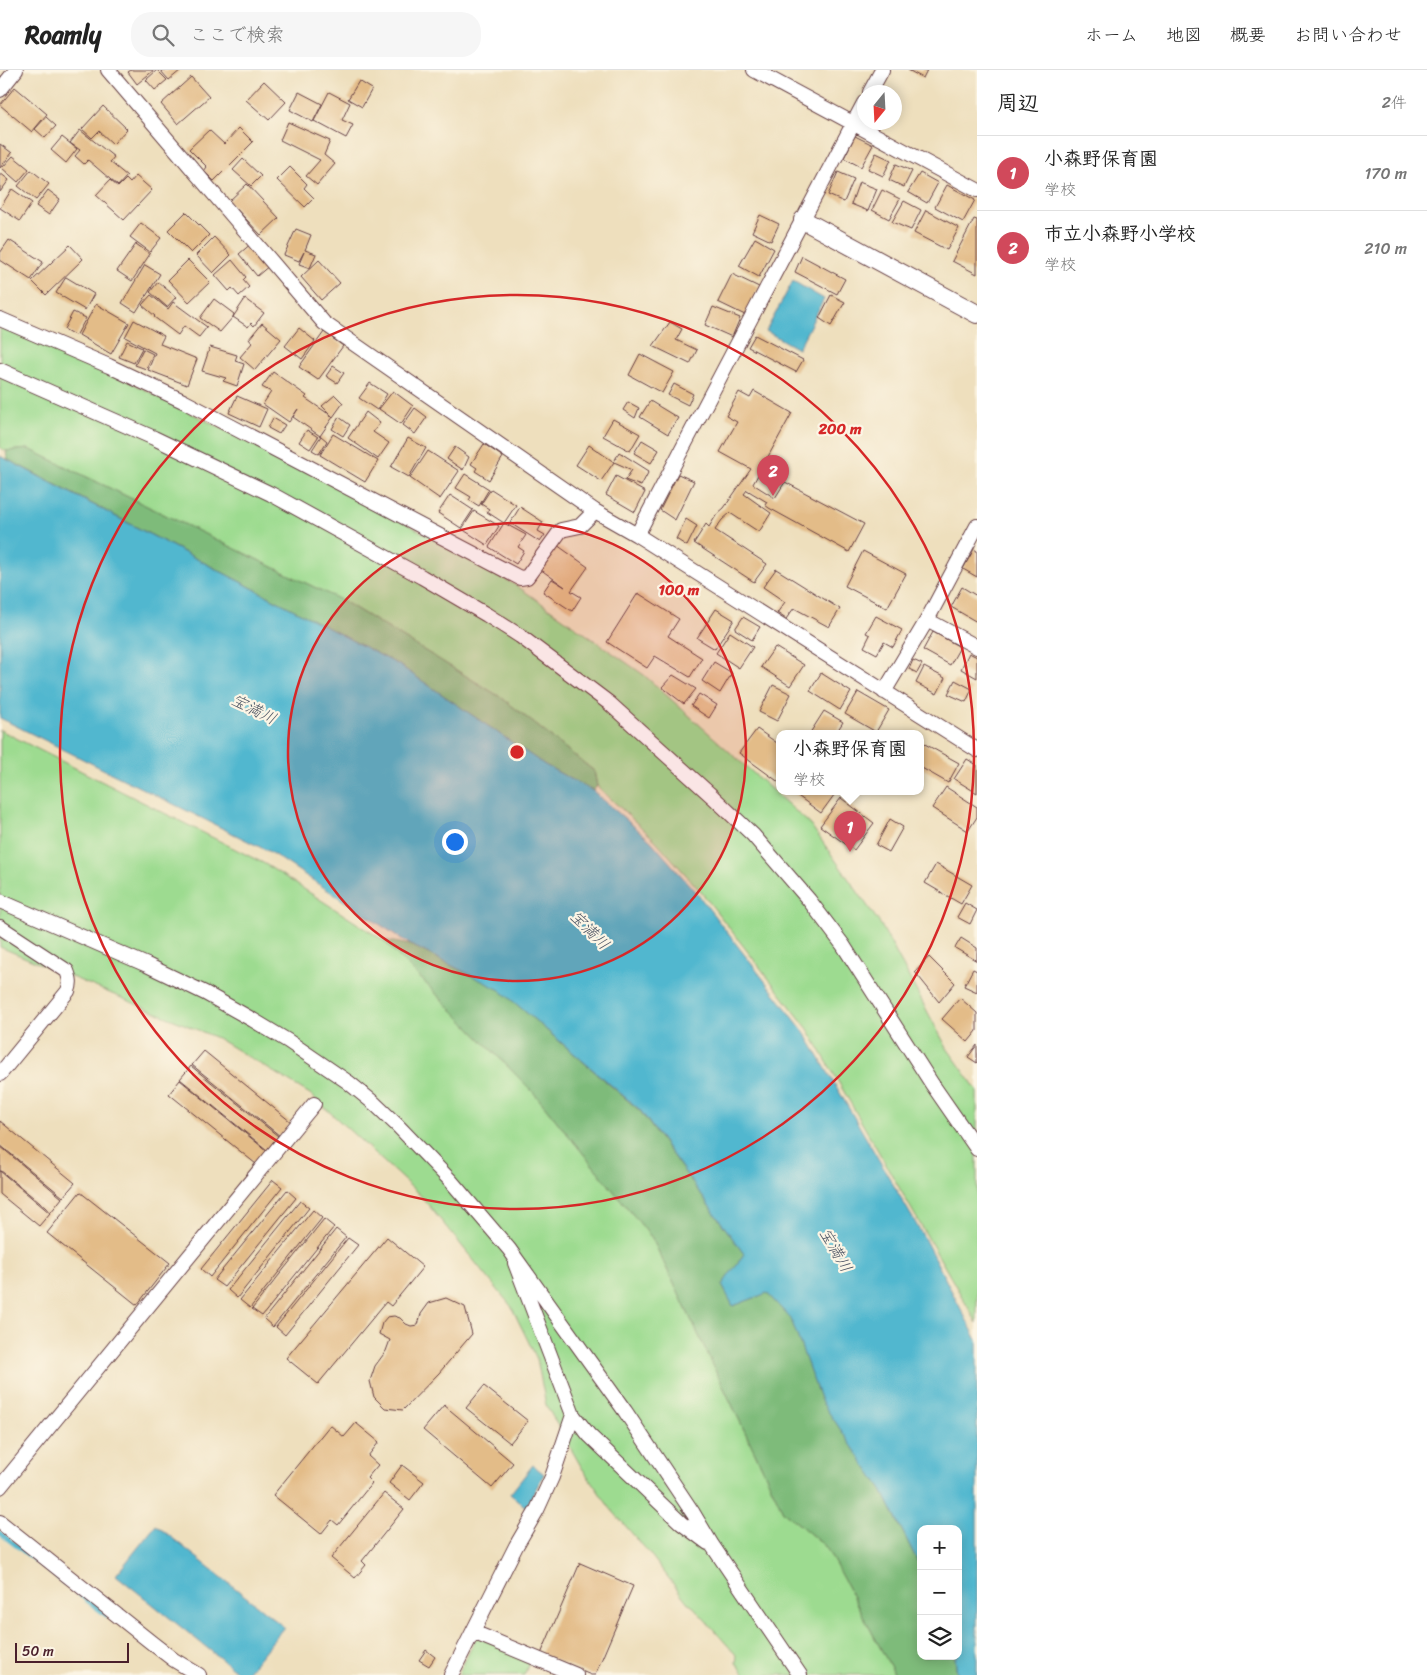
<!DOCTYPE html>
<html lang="ja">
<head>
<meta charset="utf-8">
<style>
  :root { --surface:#fff; --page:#f6f6f6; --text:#222; --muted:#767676; --line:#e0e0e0; --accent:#d1495b }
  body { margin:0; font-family:Sriracha,"Klee One",sans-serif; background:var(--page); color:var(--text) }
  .controls { position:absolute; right:15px; bottom:15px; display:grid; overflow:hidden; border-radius:10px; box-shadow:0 2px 12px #0003 }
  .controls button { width:45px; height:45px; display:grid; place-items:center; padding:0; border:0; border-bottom:1px solid var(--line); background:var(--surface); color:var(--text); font:25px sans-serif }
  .compass { position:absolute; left:857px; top:15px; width:45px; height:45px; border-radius:50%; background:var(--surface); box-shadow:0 2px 12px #0003; rotate:198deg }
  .scale { position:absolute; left:15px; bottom:12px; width:114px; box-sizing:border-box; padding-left:5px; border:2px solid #4a1f2b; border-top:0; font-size:14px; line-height:18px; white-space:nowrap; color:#4a1f2b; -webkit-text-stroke:4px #fcf5e5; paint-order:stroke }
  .you { position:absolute; left:454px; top:771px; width:18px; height:18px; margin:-12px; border:4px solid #fff; border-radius:50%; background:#1a73e8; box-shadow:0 0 0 8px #1a73e833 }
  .badge { display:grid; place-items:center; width:32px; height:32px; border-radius:50%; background:var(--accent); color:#fff; font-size:16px; font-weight:700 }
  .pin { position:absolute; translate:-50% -41px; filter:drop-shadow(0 1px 2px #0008) }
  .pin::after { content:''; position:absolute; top:26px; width:18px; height:15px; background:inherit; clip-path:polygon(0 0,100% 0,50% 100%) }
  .popup { position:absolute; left:776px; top:660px; width:148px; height:65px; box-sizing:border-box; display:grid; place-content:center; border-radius:10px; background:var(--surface); filter:drop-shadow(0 1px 4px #0005); font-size:16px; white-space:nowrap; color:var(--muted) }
  .popup b { font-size:19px; color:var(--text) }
  .popup::after { content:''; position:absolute; left:50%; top:100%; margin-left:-10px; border:10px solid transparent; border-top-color:var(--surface) }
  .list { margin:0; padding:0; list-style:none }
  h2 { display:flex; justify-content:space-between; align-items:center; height:65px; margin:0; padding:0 20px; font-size:21px }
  h2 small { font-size:16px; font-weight:400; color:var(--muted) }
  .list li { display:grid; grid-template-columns:32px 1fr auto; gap:15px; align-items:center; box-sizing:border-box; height:75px; padding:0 20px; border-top:1px solid var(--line) }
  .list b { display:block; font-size:19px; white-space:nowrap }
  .list p { margin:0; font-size:16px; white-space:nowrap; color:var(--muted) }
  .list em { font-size:16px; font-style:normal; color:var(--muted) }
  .icon { flex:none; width:28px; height:28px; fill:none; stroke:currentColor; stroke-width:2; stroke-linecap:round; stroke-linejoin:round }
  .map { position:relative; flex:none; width:977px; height:1605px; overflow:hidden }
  header { display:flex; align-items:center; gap:30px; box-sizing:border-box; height:70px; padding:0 25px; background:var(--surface); border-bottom:1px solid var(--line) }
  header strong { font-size:24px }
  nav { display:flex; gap:28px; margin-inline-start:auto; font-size:18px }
  .search { width:350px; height:45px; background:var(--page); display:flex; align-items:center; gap:12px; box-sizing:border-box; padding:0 18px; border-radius:20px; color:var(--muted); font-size:19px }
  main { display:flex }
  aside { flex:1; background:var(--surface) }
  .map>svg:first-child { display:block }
  .green { fill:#9ddb90; stroke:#747d5e }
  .forest { fill:#7ebb7a; stroke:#646d52 }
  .water { fill:#51b7cf; stroke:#4e6b7d }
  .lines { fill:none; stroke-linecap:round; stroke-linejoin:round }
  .stream { stroke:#51b7cf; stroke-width:4.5 }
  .building { fill:#e3bc88 }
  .minor-casing { stroke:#633c41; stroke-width:16 }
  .tertiary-casing { stroke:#633c41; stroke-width:20 }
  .minor { stroke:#fff; stroke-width:14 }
  .tertiary { stroke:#fff; stroke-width:18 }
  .ring { fill:none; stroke:#d62828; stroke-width:2.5 }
  .labels { text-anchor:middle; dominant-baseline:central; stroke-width:4.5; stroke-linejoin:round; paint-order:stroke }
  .water-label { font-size:16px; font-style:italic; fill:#4c5464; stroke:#fcf5e5 }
  .centre { fill:#d62828; stroke:#fcf5e5; stroke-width:2.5 }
  .ring-label { font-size:15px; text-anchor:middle; font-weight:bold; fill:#d62828; stroke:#fcf5e5; stroke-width:4.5; stroke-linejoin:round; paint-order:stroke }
</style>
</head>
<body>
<header>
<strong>Roamly</strong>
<div class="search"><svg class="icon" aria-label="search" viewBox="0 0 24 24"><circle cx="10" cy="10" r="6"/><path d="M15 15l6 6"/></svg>ここで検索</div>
<nav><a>ホーム</a><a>地図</a><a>概要</a><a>お問い合わせ</a></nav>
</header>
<main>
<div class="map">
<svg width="977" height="1605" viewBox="0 0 977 1605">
  <rect width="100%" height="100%" fill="#fcf5e5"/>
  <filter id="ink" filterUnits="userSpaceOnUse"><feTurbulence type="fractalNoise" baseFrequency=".02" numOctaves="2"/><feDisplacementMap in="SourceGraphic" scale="10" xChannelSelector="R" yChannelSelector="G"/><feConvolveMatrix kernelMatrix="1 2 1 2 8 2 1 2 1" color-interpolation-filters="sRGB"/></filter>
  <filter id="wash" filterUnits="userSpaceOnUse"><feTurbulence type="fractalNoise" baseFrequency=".0096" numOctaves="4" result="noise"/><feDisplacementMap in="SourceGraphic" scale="20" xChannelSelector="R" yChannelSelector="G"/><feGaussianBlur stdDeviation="1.12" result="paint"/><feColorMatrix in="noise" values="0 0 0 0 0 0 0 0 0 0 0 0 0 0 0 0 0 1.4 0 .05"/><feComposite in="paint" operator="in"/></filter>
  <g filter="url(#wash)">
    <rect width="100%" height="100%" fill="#eedfbd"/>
    <path class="green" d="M0 257 110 302 381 439 517 516 644 605 810 754 881 855 947 978 977 1020V1253L808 959 702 823 656 771 597 716 594 701 502 628 345 532 29 379 6 381 0 378Z
      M0 660 265 794 383 870 534 1023 652 1168 783 1441 826 1477 895 1605H746L736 1593 737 1586 691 1534 688 1533 650 1484 610 1438 582 1398 546 1335 537 1289 511 1236 421 1126 310 1024 217 968 0 877Z
      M477 1566 531 1589 524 1605H458Z"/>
    <path class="forest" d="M29 379 345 532 502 628 594 701 597 716 593 721 545 695 399 595 7 389 6 381Z
      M383 870 411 875 500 920 640 1041 744 1184 722 1215 733 1236 767 1223 791 1249 821 1331 882 1420 921 1498V1586H955L957 1605H895L826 1477 783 1441 652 1168 534 1023Z"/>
    <path class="water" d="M793 211 824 229 798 279 766 261Z
      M0 386 399 595 545 695 593 721 651 771 699 826 805 963 922 1164 977 1270V1605H957L955 1586H958V1459H921V1498L882 1420 821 1331 791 1249 767 1223 733 1236 722 1215 744 1184 640 1040 500 920 411 875 270 782 0 648Z
      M533 1395 544 1404 526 1437 510 1424Z
      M156 1455 284 1557 245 1605H241L116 1505Z"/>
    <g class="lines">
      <path class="stream" d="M0 1463 106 1545"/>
    </g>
    <g id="blocks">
      <path class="building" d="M131 0H154L137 14 128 2Z
        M157 0 167 10 155 20 146 10Z
        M160 0H181L169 10Z
        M908 0H927L923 8Z
        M191 7 209 27 178 54 161 34Z
        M264 11 286 32 269 50 246 30Z
        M359 11 372 19 362 37 348 29Z
        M15 17 47 44 32 62 0 35Z
        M299 22 322 34 313 52 290 40Z
        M329 22 350 33 342 50 353 55 346 68 314 51Z
        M103 36 127 59 113 74 99 61 92 68 82 59Z
        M46 47 56 56 45 68 35 59Z
        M288 52 330 71 324 85 335 94 317 115 306 106 320 90 280 70Z
        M239 58 253 72 214 111 204 101 207 97 189 79 209 60 224 74Z
        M80 60 114 87 110 92 127 106 118 116 88 90 84 94 75 86 80 80 70 73Z
        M855 66 873 75 861 97 844 88Z
        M62 67 77 79 66 93 51 80Z
        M0 74 12 83 0 98Z
        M876 83 891 90 883 106 868 99Z
        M13 86 29 99 18 112 2 98Z
        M243 89 261 106 251 116 233 100Z
        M896 94 912 101 904 117 889 110Z
        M290 97 307 114 304 118 314 128 305 137 277 110Z
        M31 100 49 114 36 130 18 116Z
        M838 102 854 109 844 132 828 125Z
        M0 103 9 110 0 122Z
        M920 103 938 113 927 133 908 122Z
        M136 106 152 120 124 150 96 125 110 110 118 117 126 109 130 113Z
        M859 112 877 119 868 141 851 134Z
        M247 114 279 148 261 165 229 131Z
        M947 115 975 130 963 152 935 137Z
        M12 119 32 133 20 151 0 138Z
        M48 120 60 129 49 145 36 136Z
        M882 120 900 129 889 149 872 140Z
        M904 131 921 140 911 160 892 152Z
        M926 140 959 158 947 180 914 163Z
        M186 142 209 165 191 183 168 160Z
        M760 145 779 154 771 171 752 162Z
        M974 149 977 150V204L952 191Z
        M141 153 161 168 150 182 130 167Z
        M296 159 311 165 305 180 316 184 310 198 299 194 304 182 299 191 284 185Z
        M214 167 231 185 213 203 196 185Z
        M755 168 774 179 759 207 739 196Z
        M9 170 43 192 31 210 0 190V183Z
        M252 173 270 195 257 206 239 184Z
        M136 174 150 184 132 211 117 201Z
        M70 175 83 189 46 225 32 211Z
        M802 186 845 209 837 224 795 202Z
        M188 190 210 212 189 232 168 210Z
        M232 190 246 207 243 210 249 217 239 226 232 218 229 221 215 205Z
        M319 190 340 213 321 230 301 207Z
        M145 195 160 204 136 242 122 233Z
        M732 204 759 217 745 245 718 232Z
        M66 207 94 224 85 240 56 223Z
        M158 212 176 227 167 237 150 222Z
        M151 225 168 239 173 232 207 257 199 267 184 256 178 265 154 247 155 246 142 235Z
        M831 225 845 232 831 256 819 248Z
        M214 229 234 244 233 247 245 229 264 243 254 256 251 253 248 257 233 247 220 262 200 248Z
        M96 234 129 253 111 284 79 265Z
        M713 237 740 248 732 267 705 255Z
        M73 242 86 248 76 266 64 259Z
        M134 250 164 266 160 274 197 289 187 315 148 300 155 283 125 267Z
        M670 252 682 259 676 270 697 280 690 294 653 276Z
        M262 253 281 269 255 300 240 287 252 273 249 269Z
        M299 258 315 271 302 289 285 276Z
        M324 262 343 276 318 310 299 297Z
        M755 265 803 290 796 302 748 277Z
        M127 271 142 278 134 293 119 287Z
        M210 277 237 285 235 291 244 294 237 316 223 311 226 308 202 301Z
        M143 279 153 284 146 299 135 295Z
        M640 284 674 302 662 323 629 305Z
        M333 296 344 303 337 313 326 306Z
        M273 302 307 326 305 328 333 347 322 336 335 325 343 333 333 347 320 366 293 347 298 339 289 352 263 334 271 322 262 317Z
        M370 313 387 324 377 340 359 328Z
        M674 314 693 324 688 335 668 325Z
        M393 321 413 336 401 354 379 339Z
        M754 321 792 343 753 414 775 428 785 412 864 454 849 482 769 438 765 435 767 432 747 420 744 424 771 443 759 462 730 443 722 450 715 460 767 494 754 512 694 473 706 454 709 457 717 444 724 438 751 399 720 382 737 352 726 346 739 322 750 328Z
        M237 326 267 339 259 357 229 343Z
        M650 331 678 348 668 364 640 347Z
        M628 332 639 338 635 348 623 340Z
        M415 338 427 347 415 364 403 355Z
        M366 342 380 353 373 362 389 373 378 389 348 368Z
        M339 347 350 355 343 366 332 359Z
        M273 348 285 355 279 364 268 358Z
        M613 349 640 364 630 381 603 366Z
        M307 360 318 367 310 379 299 372Z
        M333 364 378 391 365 412 320 385Z
        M321 366 327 371 319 384 312 380Z
        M408 368 426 378 409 407 391 397Z
        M642 370 659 380 651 393 634 383Z
        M484 374 503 387 489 410 475 401 477 398 471 394Z
        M589 375 614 392 601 411 576 395Z
        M455 377 469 387 463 400 447 389Z
        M428 381 459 401 440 429 410 408Z
        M619 382 649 401 641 416 625 410 632 400 614 392Z
        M465 404 489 419 479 436 469 430 471 427 456 418Z
        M678 404 694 411 675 450 660 440Z
        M616 406 645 422 635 442 606 425Z
        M491 419 516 435 504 453 526 465 518 477 524 481 516 494 489 477 504 453 487 442 489 439 481 434Z
        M450 425 473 440 461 458 438 443Z
        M520 437 543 452 538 461 545 465 540 472 510 453Z
        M474 441 499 456 487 475 462 459Z
        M686 449 697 456 687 476 676 469Z
        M557 475 588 497 571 521 581 527 572 541 543 522 552 509 565 517 540 499Z
        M974 479 977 481V507L963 499Z
        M863 481 906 504 887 538 845 516Z
        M776 499 840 539 829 557 794 538 786 549 777 543 785 532 763 517Z
        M962 517 977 526V552L951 537Z
        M638 523 679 549 668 566 702 588 690 607 655 586 647 598 607 572Z
        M716 539 734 550 715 579 697 568Z
        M876 546 902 560 893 577 884 572 877 584 864 577 870 565 866 563Z
        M743 547 760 557 752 570 735 559Z
        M730 562 753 577 739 598 716 583Z
        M933 562 960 577 950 595 923 580Z
        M775 577 804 595 790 616 761 597Z
        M969 583 977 587V608L961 599Z
        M913 590 922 594 917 603 909 599Z
        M714 592 732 603 720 623 702 611Z
        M924 597 945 608 937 624 916 613Z
        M821 603 851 622 840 640 810 621Z
        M673 605 696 619 684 634 662 617Z
        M955 610 972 619 966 632 948 624Z
        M773 615 791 624 777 651 759 642Z
        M858 622 889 640 876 662 845 644Z
        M699 624 717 635 709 648 691 636Z
        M824 641 843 652 836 663H810Z
        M757 659 780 675V713L739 683Z
        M923 673 959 693 948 713 920 697V678Z
        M967 689 977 695V723L954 709Z
        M946 717 977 737V747L968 761 932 738Z
        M791 721H837L821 743Z
        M841 728 874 753 854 780 820 756Z
        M890 749 903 757 889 782 876 775Z
        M936 794 972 815 961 834 925 813Z
        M965 833 977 840 970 854 957 847Z
        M961 868 977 878V891L955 878Z
        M929 887 955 913 939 932 915 902Z
        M973 899 977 901V922L964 916Z
        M960 928 977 943V961L968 972 942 949Z
        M977 975V993L968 987Z
        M204 981 291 1052 280 1066 192 995Z
        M191 996 278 1066 267 1080 180 1009Z
        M180 1010 267 1081 256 1094 169 1024Z
        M0 1051 75 1113 63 1127 0 1075Z
        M0 1076 62 1128 51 1142 0 1100Z
        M0 1101 50 1143 39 1156 0 1124Z
        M273 1110 282 1117 210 1207 201 1199Z
        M287 1120 296 1128 224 1217 214 1210Z
        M80 1122 170 1193 137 1235 47 1163Z
        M300 1131 309 1138 237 1228 228 1220Z
        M313 1140 322 1148 250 1238 240 1230Z
        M324 1149 334 1157 262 1246 252 1239Z
        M336 1159 346 1167 273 1257 264 1249Z
        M387 1167 423 1197 391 1236 386 1232 318 1314 286 1288Z
        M348 1168 358 1175 285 1265 276 1257Z
        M446 1228 465 1237 472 1264 439 1303 403 1340 385 1338 374 1327 370 1311 375 1296 386 1281 390 1270 379 1264 382 1253 387 1247 394 1246 400 1248 406 1254 411 1256 418 1255 421 1244 429 1233Z
        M484 1316 528 1351 510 1373 466 1338Z
        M444 1335 513 1393 492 1418 423 1360Z
        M356 1353 379 1372 368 1386 378 1395 367 1408 372 1413 338 1455 332 1450 321 1464 273 1425 330 1355 344 1367Z
        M402 1395 424 1412 410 1430 389 1413Z
        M384 1423 404 1439 362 1491 366 1495 355 1508 331 1488Z
        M580 1493 633 1516 595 1605H591L541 1584Z
        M426 1580 435 1587 429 1596 419 1590Z"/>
    </g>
  </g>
  <g filter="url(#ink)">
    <use href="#blocks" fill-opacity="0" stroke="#633c41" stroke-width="1"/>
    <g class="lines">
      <defs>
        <path id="minor" d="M108 0 324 253 595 441 637 465 977 680
          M754 0 977 120
          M0 20 16 0
          M870 22 882 0
          M0 249 109 296 183 331 520 508 527 507 561 460 580 456 595 441
          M0 300 154 368 271 424 422 507 487 545 520 566 609 633 713 727 753 765 809 830 843 875 932 1014 977 1079
          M637 465 864 33
          M927 550 977 577
          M884 622 927 550 977 456
          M0 831 147 895 205 923 253 950 288 971 348 1012 375 1034 398 1056 450 1110 509 1179 625 1341 693 1443 712 1475 800 1605
          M0 857 67 901C70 909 71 913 68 921L0 1004
          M515 1193 573 1345 589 1365 681 1453 708 1473
          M0 1417 314 1034
          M0 1452 152 1573 174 1590 199 1605
          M473 1562 576 1605
          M451 1605 516 1476 537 1440 552 1407 573 1345"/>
        <path id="tertiary" d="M803 150 977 244"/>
      </defs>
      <use href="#minor" class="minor-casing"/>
      <use href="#tertiary" class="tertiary-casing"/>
      <use href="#minor" class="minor"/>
      <use href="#tertiary" class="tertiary"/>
    </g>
  </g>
  <circle cx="517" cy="682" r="229" fill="#d62828" fill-opacity=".12"/>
  <g class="ring">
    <circle cx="517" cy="682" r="229"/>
    <circle cx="517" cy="682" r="457"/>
  </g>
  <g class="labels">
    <g class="water-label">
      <text transform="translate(254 639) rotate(27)">宝満川</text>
      <text transform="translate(590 860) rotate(45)">宝満川</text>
      <text transform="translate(836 1180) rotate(60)">宝満川</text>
    </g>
  </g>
  <circle cx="517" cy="682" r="8" class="centre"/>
  <g class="ring-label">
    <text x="840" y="364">200 m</text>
    <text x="679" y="525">100 m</text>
  </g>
</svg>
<div class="controls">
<button>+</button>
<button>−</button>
<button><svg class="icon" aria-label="layers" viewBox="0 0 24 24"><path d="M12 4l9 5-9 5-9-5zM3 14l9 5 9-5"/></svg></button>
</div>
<svg class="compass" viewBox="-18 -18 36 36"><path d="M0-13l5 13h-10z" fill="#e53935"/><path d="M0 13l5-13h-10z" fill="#767676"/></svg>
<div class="scale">50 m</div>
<div class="you"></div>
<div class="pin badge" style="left:850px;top:782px">1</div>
<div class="popup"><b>小森野保育園</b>学校</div>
<div class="pin badge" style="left:773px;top:426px">2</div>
</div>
<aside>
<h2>周辺<small>2件</small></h2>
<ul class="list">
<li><span class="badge">1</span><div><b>小森野保育園</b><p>学校</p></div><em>170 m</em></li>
<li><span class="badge">2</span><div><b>市立小森野小学校</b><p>学校</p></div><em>210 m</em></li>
</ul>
</aside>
</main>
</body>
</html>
